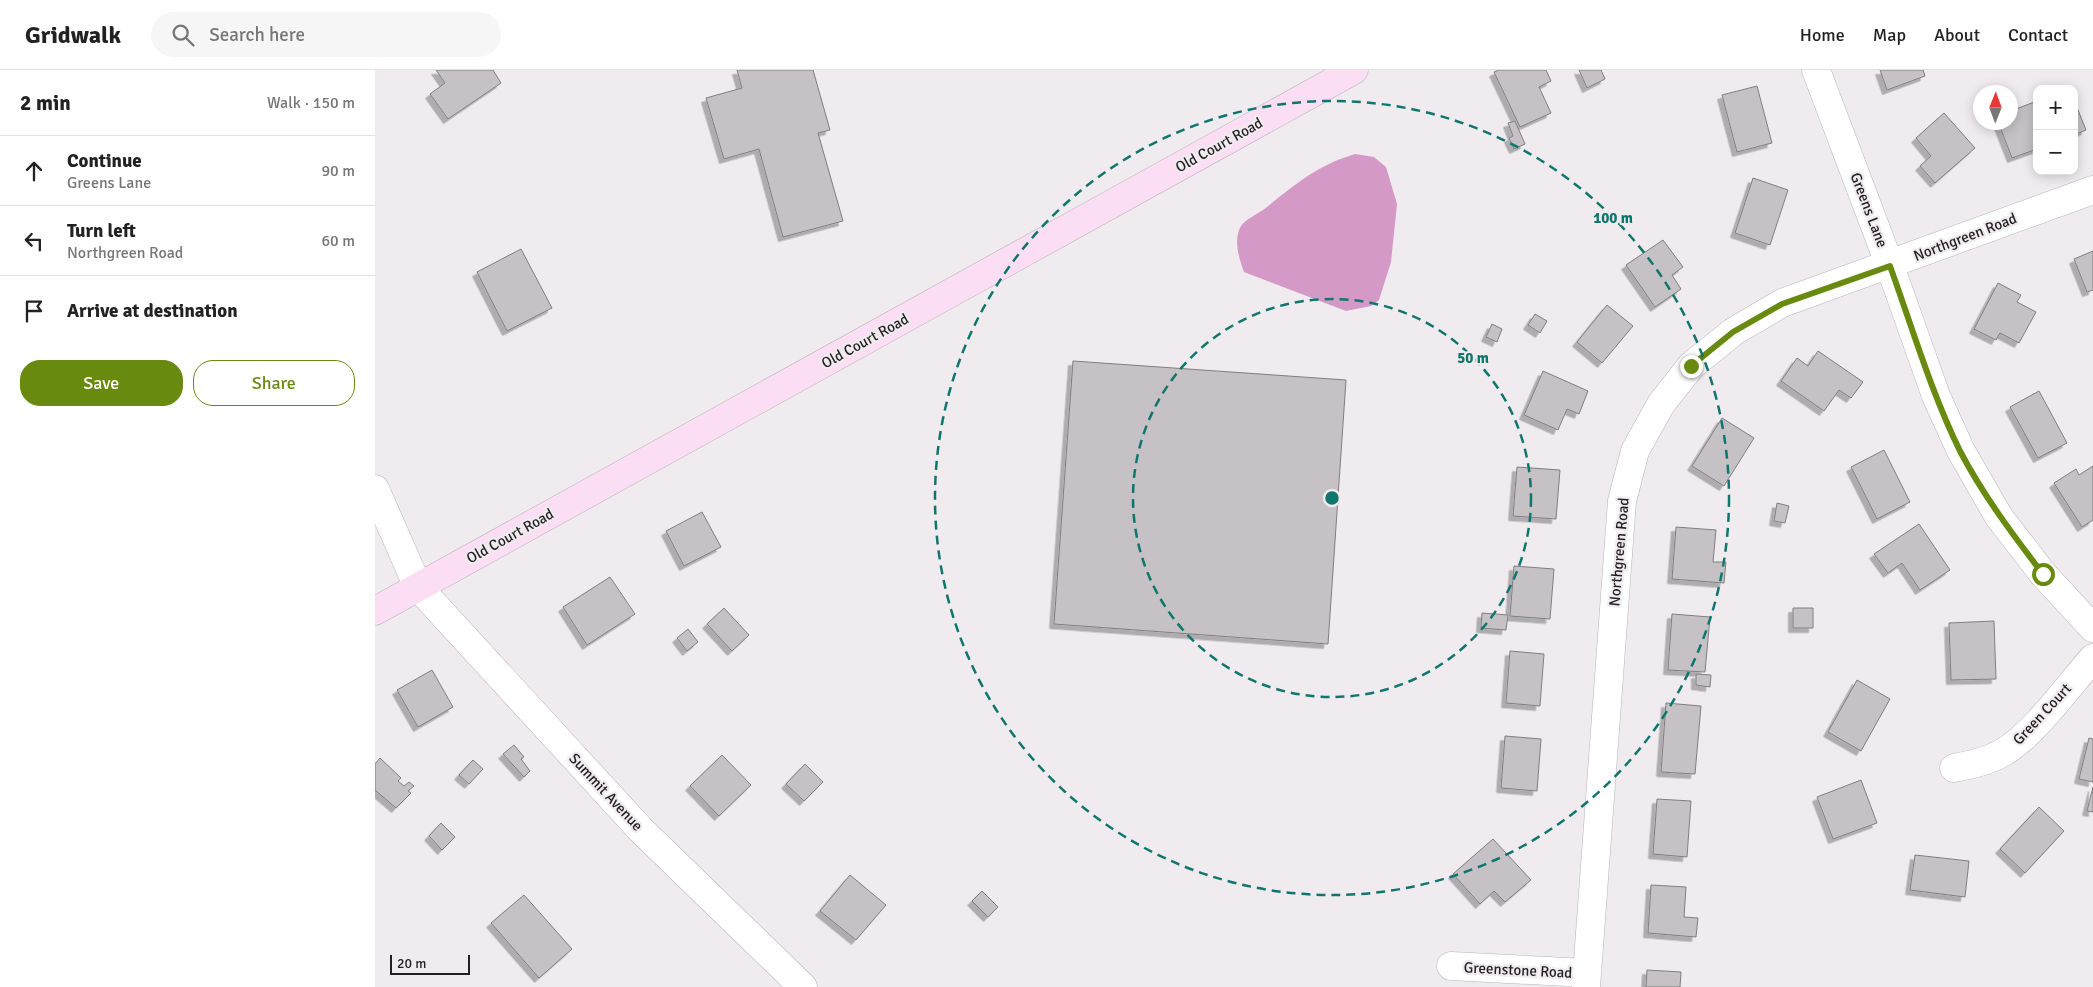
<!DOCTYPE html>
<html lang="en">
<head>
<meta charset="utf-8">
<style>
  :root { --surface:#fff; --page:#f6f6f6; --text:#222; --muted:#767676; --line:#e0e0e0; --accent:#688a0f }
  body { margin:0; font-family:Signika,sans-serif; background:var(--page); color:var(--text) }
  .controls { position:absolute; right:15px; top:15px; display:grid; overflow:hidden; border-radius:10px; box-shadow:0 2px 12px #0003 }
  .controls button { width:45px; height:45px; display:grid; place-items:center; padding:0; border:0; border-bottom:1px solid var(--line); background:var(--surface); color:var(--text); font:25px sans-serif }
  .compass { position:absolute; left:1598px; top:15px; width:45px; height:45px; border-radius:50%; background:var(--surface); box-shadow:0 2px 12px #0003; rotate:1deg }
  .scale { position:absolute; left:15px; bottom:12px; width:80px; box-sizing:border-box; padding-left:5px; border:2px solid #211f20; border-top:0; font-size:14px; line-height:18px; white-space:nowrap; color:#211f20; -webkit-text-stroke:4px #efebee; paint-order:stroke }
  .stop { position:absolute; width:15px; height:15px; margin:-11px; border:4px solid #688a0f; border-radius:50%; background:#fff }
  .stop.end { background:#688a0f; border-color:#fff; box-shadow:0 1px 5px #0008 }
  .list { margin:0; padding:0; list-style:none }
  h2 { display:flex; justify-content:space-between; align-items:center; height:65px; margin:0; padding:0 20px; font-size:21px }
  h2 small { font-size:16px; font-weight:400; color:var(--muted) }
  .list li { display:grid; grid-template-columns:32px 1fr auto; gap:15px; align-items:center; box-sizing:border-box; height:70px; padding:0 20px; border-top:1px solid var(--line) }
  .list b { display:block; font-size:19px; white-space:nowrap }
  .list p { margin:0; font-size:16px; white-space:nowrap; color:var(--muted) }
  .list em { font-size:16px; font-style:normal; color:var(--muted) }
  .actions { display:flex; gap:10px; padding:15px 20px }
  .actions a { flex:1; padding:11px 0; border:1px solid var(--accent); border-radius:20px; text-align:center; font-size:18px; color:var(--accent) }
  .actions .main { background:var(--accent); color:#fff }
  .icon { flex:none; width:28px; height:28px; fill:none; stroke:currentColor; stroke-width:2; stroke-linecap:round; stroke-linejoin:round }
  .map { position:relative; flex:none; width:1718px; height:917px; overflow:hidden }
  header { display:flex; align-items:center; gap:30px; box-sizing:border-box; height:70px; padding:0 25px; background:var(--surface); border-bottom:1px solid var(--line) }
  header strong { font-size:24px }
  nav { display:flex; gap:28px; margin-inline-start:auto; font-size:18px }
  .search { width:350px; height:45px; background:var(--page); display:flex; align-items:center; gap:12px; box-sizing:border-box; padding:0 18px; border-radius:28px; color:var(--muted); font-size:19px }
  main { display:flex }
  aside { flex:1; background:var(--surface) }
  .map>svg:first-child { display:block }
  .water { fill:#d599c7 }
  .building { fill:#c5c1c4; stroke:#817e80; filter:url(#shadow) }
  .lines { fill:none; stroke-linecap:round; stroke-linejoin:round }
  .minor-casing { stroke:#b7b3b6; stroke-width:29 }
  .secondary-casing { stroke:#b7b3b6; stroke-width:29 }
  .minor { stroke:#fff; stroke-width:28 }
  .secondary { stroke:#fbddf4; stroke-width:28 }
  .route { stroke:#688a0f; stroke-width:6 }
  .ring { fill:none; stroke:#0f766e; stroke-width:2.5; stroke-dasharray:9 6 }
  .labels { text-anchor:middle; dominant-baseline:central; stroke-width:4.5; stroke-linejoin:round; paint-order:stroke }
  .street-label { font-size:15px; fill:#211f20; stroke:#efebee }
  .centre { fill:#0f766e; stroke:#efebee; stroke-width:2.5 }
  .ring-label { font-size:15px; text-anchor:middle; font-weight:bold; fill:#0f766e; stroke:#efebee; stroke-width:4.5; stroke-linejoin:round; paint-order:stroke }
</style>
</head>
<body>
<header>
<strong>Gridwalk</strong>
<div class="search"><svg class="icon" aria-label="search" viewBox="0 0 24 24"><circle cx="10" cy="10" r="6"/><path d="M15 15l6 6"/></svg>Search here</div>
<nav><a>Home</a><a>Map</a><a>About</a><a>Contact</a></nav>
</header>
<main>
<aside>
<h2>2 min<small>Walk · 150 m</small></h2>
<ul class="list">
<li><svg class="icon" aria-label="ahead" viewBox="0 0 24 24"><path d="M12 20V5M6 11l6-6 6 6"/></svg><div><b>Continue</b><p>Greens Lane</p></div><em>90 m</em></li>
<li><svg class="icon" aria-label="left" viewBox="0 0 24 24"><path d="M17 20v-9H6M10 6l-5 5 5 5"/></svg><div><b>Turn left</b><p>Northgreen Road</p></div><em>60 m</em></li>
<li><svg class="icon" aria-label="arrive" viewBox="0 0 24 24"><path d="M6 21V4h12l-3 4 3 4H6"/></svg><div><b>Arrive at destination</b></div></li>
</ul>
<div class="actions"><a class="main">Save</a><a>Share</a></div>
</aside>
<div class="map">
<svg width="1718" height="917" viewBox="0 0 1718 917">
  <defs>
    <filter id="shadow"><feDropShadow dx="-4.5" dy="4.5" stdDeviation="0" flood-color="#0004"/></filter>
  </defs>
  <rect width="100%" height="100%" fill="#efebee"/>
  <path class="water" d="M980 84 999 87 1011 97 1022 134 1016 192 1004 230 996 236 971 241 869 202C864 188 858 170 866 156 870 150 882 144 888 140 920 115 940 96 980 84Z"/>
  <path class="building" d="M61 0H118L126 13 73 49 55 24 70 13Z
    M362 0H438L455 60 443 63 468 151 408 167 384 79 349 89 331 28 367 18Z
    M1124 0H1171L1176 11 1164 17 1176 43 1145 57 1119 2Z
    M1204 0H1226L1230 9 1212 18Z
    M1505 0H1548L1550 6 1512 20Z
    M1382 16 1397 73 1362 82 1347 25Z
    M1699 30 1711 60 1699 65Z
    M1662 31V79L1637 88 1623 52H1636V41Z
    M1569 43 1600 78 1560 113 1545 96 1556 86 1541 68Z
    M1140 51 1150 74 1139 79 1134 68 1138 66 1133 53Z
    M1378 108 1413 120 1395 175 1360 163Z
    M1288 170 1308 197 1297 205 1306 219 1280 237 1251 195Z
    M146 179 177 238 132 261 102 202Z
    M1718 181V220L1712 222 1699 189Z
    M1623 213 1646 225 1642 232 1661 242 1644 273 1625 263 1621 270 1599 259Z
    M1232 235 1258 256 1227 293 1202 272Z
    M1160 244 1172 251 1165 263 1153 255Z
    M1117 254 1127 259 1122 272 1111 267Z
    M1443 281 1488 312 1476 328 1464 320 1449 341 1406 311 1422 288 1433 296Z
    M698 291 971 310 953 574 679 554Z
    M1168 301 1213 321 1204 344 1192 339 1183 360 1149 345Z
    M1664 321 1692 373 1663 388 1635 337Z
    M1347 348 1379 368 1349 416 1317 396Z
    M1509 380 1535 432 1502 449 1476 397Z
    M1718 396V450L1707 457 1679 413 1701 399 1704 405Z
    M1142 397 1185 400 1181 449 1138 446Z
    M1402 433 1414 436 1410 453 1399 451Z
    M327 442 346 477 309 496 291 461Z
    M1544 454 1575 500 1545 520 1527 493 1513 503 1499 484Z
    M1301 457 1341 460 1338 492H1351L1349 513 1297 509Z
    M1139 496 1179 499 1175 549 1135 546Z
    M235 507 260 544 212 575 188 537Z
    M349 538 374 565 357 581 332 554Z
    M1418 538H1438V558H1418Z
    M1107 543 1133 545 1131 560 1106 558Z
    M1297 544 1335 547 1330 602 1293 600Z
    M1619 551 1621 609 1576 610 1574 553Z
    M313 559 323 572 312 581 302 568Z
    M1135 581 1169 584 1165 636 1131 633Z
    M57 600 78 637 43 657 22 620Z
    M1321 604 1336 605 1335 617 1321 615Z
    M1482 610 1515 629 1486 681 1453 662Z
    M1291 633 1326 636 1320 704 1286 702Z
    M1130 666 1166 669 1162 721 1126 718Z
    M1714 668 1718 669V712L1704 709Z
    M139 675 149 687 146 689 155 701 149 707 128 684Z
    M347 685 376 715 344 746 315 716Z
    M5 688 26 708 23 711 29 716 34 712 39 716 33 721 36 723 21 738 0 720V694Z
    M98 690 108 699 94 714 84 705Z
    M430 694 448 712 429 731 411 714Z
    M1486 710 1502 753 1458 769 1442 727Z
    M1718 717V742L1712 741Z
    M1282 729 1316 731 1312 787 1278 784Z
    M1664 737 1689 761 1650 803 1625 779Z
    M66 753 80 767 67 780 54 766Z
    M1118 769 1156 810 1130 832 1119 821 1105 834 1078 804Z
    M1540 785 1594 791 1590 827 1535 820Z
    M475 805 511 835 481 870 445 841Z
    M1276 815 1311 817 1309 847 1323 848 1321 867 1273 863Z
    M607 821 623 837 613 847 597 831Z
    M149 825 197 879 164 908 116 853Z
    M1272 900 1306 902 1305 917H1271Z"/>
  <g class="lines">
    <defs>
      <path id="minor" d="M1441 0 1515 196 1561 326 1586 381 1624 447 1668 504 1718 558
        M0 419 43 517 266 760 428 917
        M1579 698C1596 695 1613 691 1627 683 1658 666 1694 615 1718 588
        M1076 896 1211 903
        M1211 917 1247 431 1260 381 1286 334 1316 296 1358 262 1407 233 1718 120"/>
      <path id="secondary" d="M0 541 979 0"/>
    </defs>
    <use href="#minor" class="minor-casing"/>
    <use href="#secondary" class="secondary-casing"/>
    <use href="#minor" class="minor"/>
    <use href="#secondary" class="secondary"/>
  </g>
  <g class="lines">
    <path class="route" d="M1316 296 1358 262 1407 234 1515 196C1537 257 1556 322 1585 381 1608 425 1638 465 1668 504"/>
  </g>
  <g class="ring">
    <circle cx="957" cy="428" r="199"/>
    <circle cx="957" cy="428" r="397"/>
  </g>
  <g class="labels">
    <g class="street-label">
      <text transform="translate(844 75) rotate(-29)">Old Court Road</text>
      <text transform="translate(1494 140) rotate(69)">Greens Lane</text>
      <text transform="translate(1590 167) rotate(-21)">Northgreen Road</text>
      <text transform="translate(490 271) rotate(-29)">Old Court Road</text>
      <text transform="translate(135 466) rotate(-29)">Old Court Road</text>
      <text transform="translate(1244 482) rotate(-85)">Northgreen Road</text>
      <text transform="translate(1667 644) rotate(-47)">Green Court</text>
      <text transform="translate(231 722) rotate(47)">Summit Avenue</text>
      <text transform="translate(1143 900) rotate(3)">Greenstone Road</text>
    </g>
  </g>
  <circle cx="957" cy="428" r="8" class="centre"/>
  <g class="ring-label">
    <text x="1238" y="153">100 m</text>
    <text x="1098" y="293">50 m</text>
  </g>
</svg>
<div class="controls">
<button>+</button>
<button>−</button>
</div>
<svg class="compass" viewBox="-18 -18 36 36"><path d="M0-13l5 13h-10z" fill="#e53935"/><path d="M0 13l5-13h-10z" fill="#767676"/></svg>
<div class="scale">20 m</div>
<div class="stop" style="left:1668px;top:504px"></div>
<div class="stop end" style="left:1316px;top:296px"></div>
</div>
</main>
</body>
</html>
